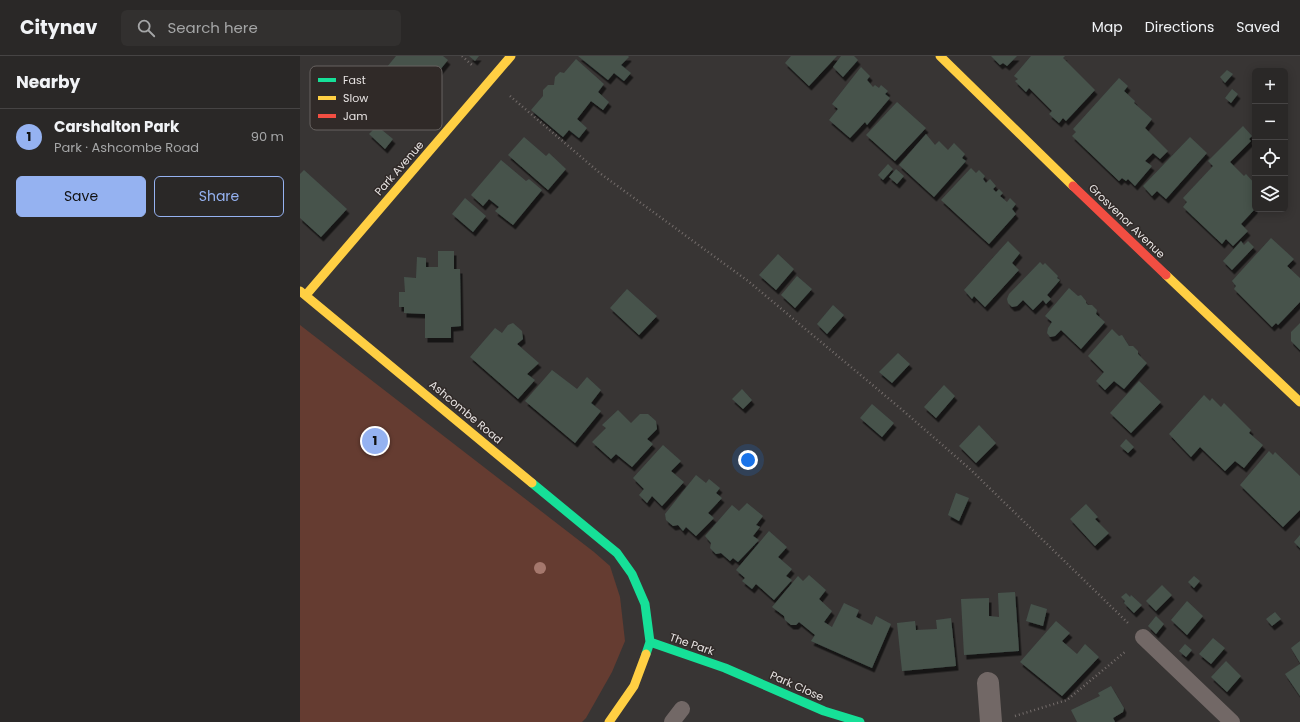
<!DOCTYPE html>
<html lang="en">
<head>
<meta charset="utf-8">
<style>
  :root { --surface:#2a2827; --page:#32302f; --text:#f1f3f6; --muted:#a5a6a7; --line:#464444; --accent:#95b2f1 }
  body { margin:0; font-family:Poppins,sans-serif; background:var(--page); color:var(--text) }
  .controls { position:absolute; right:12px; top:12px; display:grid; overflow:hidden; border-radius:6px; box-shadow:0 2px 10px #0003 }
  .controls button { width:36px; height:36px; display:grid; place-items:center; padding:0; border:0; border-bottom:1px solid var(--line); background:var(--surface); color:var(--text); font:20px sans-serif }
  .you { position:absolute; left:448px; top:404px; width:14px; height:14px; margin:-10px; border:3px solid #fff; border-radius:50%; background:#1a73e8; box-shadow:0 0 0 6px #1a73e833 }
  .badge { display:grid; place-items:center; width:26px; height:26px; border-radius:50%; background:var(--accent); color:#111; font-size:13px; font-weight:700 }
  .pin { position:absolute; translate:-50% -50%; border:2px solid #fff; box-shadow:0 1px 4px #0006 }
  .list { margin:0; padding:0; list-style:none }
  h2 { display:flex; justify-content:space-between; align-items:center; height:52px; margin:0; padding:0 16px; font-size:17px }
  h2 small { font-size:13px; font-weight:400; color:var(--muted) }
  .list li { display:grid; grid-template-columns:26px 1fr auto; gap:12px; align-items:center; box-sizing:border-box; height:56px; padding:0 16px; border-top:1px solid var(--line) }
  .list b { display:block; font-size:15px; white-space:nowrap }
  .list p { margin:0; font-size:13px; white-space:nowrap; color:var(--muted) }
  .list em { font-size:13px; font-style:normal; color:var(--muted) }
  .actions { display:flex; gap:8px; padding:12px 16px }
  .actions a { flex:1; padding:9px 0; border:1px solid var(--accent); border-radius:6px; text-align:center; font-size:14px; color:var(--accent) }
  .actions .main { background:var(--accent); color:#111 }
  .icon { flex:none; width:22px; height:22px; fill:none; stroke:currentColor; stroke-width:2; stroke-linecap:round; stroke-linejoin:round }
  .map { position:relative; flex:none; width:1000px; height:666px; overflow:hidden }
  header { display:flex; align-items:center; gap:24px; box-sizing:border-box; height:56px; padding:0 20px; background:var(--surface); border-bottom:1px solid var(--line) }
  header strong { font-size:19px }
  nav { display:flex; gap:22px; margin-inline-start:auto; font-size:14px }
  .search { width:280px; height:36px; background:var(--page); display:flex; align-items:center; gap:10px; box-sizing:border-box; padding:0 14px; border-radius:6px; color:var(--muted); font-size:15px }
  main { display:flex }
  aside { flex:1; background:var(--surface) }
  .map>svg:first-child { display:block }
  .green { fill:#653c31 }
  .building { fill:#46534c; filter:url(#shadow) }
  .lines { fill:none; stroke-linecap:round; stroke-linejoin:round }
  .path { stroke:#746d6b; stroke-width:2.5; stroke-dasharray:1 3; stroke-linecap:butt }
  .lane { stroke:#726866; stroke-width:16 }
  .street { stroke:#726866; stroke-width:22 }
  .fast { stroke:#16e098; stroke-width:9 }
  .slow { stroke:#ffcf43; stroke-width:9 }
  .jam { stroke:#f24e42; stroke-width:9 }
  .tree { fill:#a5786d }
  .labels { text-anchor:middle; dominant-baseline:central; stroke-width:3; stroke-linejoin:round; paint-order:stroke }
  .street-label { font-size:11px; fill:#e7e3e2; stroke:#302a28 }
  .key { fill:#302a28; stroke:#676260; stroke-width:1 }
  .key-label { font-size:11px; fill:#e7e3e2 }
</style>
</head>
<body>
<header>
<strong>Citynav</strong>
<div class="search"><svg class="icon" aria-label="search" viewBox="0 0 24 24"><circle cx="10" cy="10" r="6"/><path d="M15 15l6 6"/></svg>Search here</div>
<nav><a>Map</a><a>Directions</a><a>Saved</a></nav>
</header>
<main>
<aside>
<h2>Nearby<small></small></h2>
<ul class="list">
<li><span class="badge">1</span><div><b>Carshalton Park</b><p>Park · Ashcombe Road</p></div><em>90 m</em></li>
</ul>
<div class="actions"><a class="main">Save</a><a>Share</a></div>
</aside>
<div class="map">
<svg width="1000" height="666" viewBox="0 0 1000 666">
  <defs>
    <filter id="shadow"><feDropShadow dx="2.5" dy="4.5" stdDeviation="0" flood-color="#0009"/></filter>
  </defs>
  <rect width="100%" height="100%" fill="#383534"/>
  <path class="green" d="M0 269 294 496 310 510 320 541 325 585 312 616 286 662 282 666H0Z"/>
  <path class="building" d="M96 0H143L148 4 97 67 64 39Z
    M169 0H179L175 5Z
    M278 0H328L329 1 321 9 331 17 324 25 314 17 308 24Z
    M491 0H537L509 30 485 7Z
    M541 0H554L558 4 543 21 533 11Z
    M691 0H717L707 10 703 7 700 9Z
    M731 0H765L763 2 795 34 766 65 763 62 759 67 749 58 752 55 729 32 726 36 715 25 718 23 714 20Z
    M276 3 304 28 298 36 309 46 303 54 291 45 277 63 287 72 279 82 269 74 263 81 231 54 243 40V34L248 29H254L255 21 260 16 264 17Z
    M561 11 570 20 567 24 573 31 575 29 579 32 581 29 588 35 585 38 590 42 567 69 565 66 550 82 529 64 538 53 532 48Z
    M927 14 933 18 925 27 920 21Z
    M819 22 828 30 824 35 835 45 834 47 852 63 845 72 868 95 860 103 853 97 845 105 852 110 835 130 828 123 826 125 822 122 819 125 772 80 776 76 773 73Z
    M932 33 938 38 931 47 925 42Z
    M597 46 626 72 595 105 566 79Z
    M77 70 93 83 85 93 69 78Z
    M943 70 952 80 949 83 951 85 930 106 944 120 946 118 955 128V153L941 168 948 175 933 190 926 183 922 188 883 151 887 146 883 142 913 110 908 105Z
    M626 78 635 89 639 85 648 94 654 87 665 98 662 102 666 105 634 141 599 109Z
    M224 81 246 100 249 97 266 113 248 134 208 99Z
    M890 81 907 97 866 143 857 135 852 140 843 130Z
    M201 104 226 125 229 123 242 134 213 169 195 155 199 151 189 143 183 150 171 139Z
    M588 108 593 113 583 124 578 119Z
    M671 112 676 117 679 114 685 120 683 123 686 127 690 123 696 130 693 133 696 136 699 133 703 137 700 140 707 146 710 142 716 148 712 153 716 158 689 188 641 144Z
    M596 113 604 120 597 128 589 121Z
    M4 114 47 153 21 181 0 162V118Z
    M165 142 186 160 173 176 152 158Z
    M971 182 994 203 987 210 1000 222V246L978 269 976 267 972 271 934 233 936 230 932 225Z
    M708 185 720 197 712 207 719 214 685 251 674 240 672 243 664 234Z
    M941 185 944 189 948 185 954 191 932 214 923 205Z
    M138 195H154V213H160L161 270 151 271V282H125V258L104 257V251H99V236H105L104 221 116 222 117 201 126 202V211H138Z
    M478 198 494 213 476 234 459 219Z
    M740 206 743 209 745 207 758 220 757 222 760 224 747 239 751 243 746 248 743 244 733 254 723 244 717 250 712 251 708 247 707 243 709 238Z
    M497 220 512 233 495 252 481 239Z
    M769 232 778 240 781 239 786 245V247L788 249H792L797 254 796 258 805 266 781 293 761 274 755 280 750 281 747 277 748 272 752 266 745 260Z
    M327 233 357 260 339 279 310 252Z
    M533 249 544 259 527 278 517 268Z
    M213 267 222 275 223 283 217 288 239 307 227 318 235 324 218 343 170 301 195 272 202 277 208 269Z
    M1000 267V294L991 285V276Z
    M812 273 819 280 822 279 829 290H833L838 295V298L847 307 824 333 814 325 805 334 796 325 804 316 788 300Z
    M598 297 610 308 592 327 579 316Z
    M252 314 277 333 287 321 301 334 291 347 301 355 275 387 225 345Z
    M839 325 861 346 831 377 810 357Z
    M644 329 655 340 636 362 624 351Z
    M442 333 452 344 443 353 432 343Z
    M904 339 910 345 912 342 921 351 924 347 951 374 949 377 963 389 944 412 935 405 925 415 900 391 891 401 869 378Z
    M572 348 594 367 582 381 560 362Z
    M318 354 331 367 340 358H348L356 365 357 373 347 383 353 388 332 411 316 398 311 403 292 386 306 372 302 369Z
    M679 369 696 387 676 407 659 390Z
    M826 383 834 391 828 397 820 390Z
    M363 389 381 405 371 415 384 426 362 450 352 440 347 447 339 439 344 433 333 422Z
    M969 395 973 399 975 396 1000 420V454L983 471 940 429Z
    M396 419 406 427 409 423 420 432 416 437 422 442 408 457 414 462 396 480 386 471 383 475 378 469 373 470 366 464 365 458Z
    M656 437 669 442 659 465 648 459Z
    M447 447 463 460 456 469 460 471 453 480 459 484 438 506 433 502 430 505 421 497 416 498 410 492 411 487 405 480 432 449 439 455Z
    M786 448 798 461 795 463 809 477 795 490 770 463Z
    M469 475 487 491 478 501 492 513 486 520 492 524 474 544 456 528 452 533 442 525 445 522 436 514Z
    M1000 479V492L994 486Z
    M509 519 526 534 519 543 532 555 524 566 532 571 544 547 559 554 556 561 572 569 576 560 591 568 572 612 511 585 515 579 499 566 496 569H491L485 564 484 560 472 551 498 520 503 525Z
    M894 520 900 525 894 532 888 526Z
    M862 529 872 539 856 555 846 545Z
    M715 536 719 595 664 599 661 543 689 542V560L699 561 698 537Z
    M826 537 830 541 831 539 842 549 834 557 824 547 825 545 821 541Z
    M887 545 903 560 887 579 871 564Z
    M731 548 747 553 743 570 726 565Z
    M975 556 981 563 972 570 966 563Z
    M856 560 864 568 856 578 848 570Z
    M651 562 656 610 602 615 597 567 615 565 616 574 637 573 636 564Z
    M756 565 770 577 762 585 777 598 785 588 799 601 762 640 720 606Z
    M913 582 925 592 911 608 899 598Z
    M1000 585V607L991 592Z
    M885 588 892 594 886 601 879 595Z
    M926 605 941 620 927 636 911 621Z
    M1000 608V640L985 618Z
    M811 630 824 652 823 656 813 662 815 666H777L771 654 800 640 798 637Z"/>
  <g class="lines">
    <path class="path" d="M162 0 172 9
      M210 40 301 118 448 225 600 352 671 414 828 567
      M715 660 767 644 826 595"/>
    <path class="lane" d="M843 581 932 666
      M372 666 382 653"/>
    <path class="street" d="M688 627 691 666"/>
    <path class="fast" d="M232 427 317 497 332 518 345 548 350 586 346 598
      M350 586 425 612 524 655 560 666"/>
    <path class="slow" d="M640 0 773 130
      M866 219 1000 346
      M0 235 232 427
      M6 239 211 0
      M309 666 334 630 346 598"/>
    <path class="jam" d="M773 130 866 219"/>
  </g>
  <circle class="tree" cx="240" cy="512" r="6"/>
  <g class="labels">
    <g class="street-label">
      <text transform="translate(99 112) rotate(-49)">Park Avenue</text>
      <text transform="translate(827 165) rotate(44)">Grosvenor Avenue</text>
      <text transform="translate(166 356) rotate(40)">Ashcombe Road</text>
      <text transform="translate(392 588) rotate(19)">The Park</text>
      <text transform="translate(497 630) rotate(24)">Park Close</text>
    </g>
  </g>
  <rect x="10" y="10" width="132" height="64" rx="6" class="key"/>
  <rect x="18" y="22" width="18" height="4" fill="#16e098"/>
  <rect x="18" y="40" width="18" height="4" fill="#ffcf43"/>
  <rect x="18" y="58" width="18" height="4" fill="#f24e42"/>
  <g class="key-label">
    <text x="43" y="28">Fast</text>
    <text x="43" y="46">Slow</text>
    <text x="43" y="64">Jam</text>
  </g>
</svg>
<div class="controls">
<button>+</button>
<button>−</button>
<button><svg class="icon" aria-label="locate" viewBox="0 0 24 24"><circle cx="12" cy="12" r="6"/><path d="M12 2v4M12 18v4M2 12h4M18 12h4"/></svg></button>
<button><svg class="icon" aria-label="layers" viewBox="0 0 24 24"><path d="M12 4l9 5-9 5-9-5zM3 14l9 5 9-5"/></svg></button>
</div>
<div class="you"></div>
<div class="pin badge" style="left:75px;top:385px">1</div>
</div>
</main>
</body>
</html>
